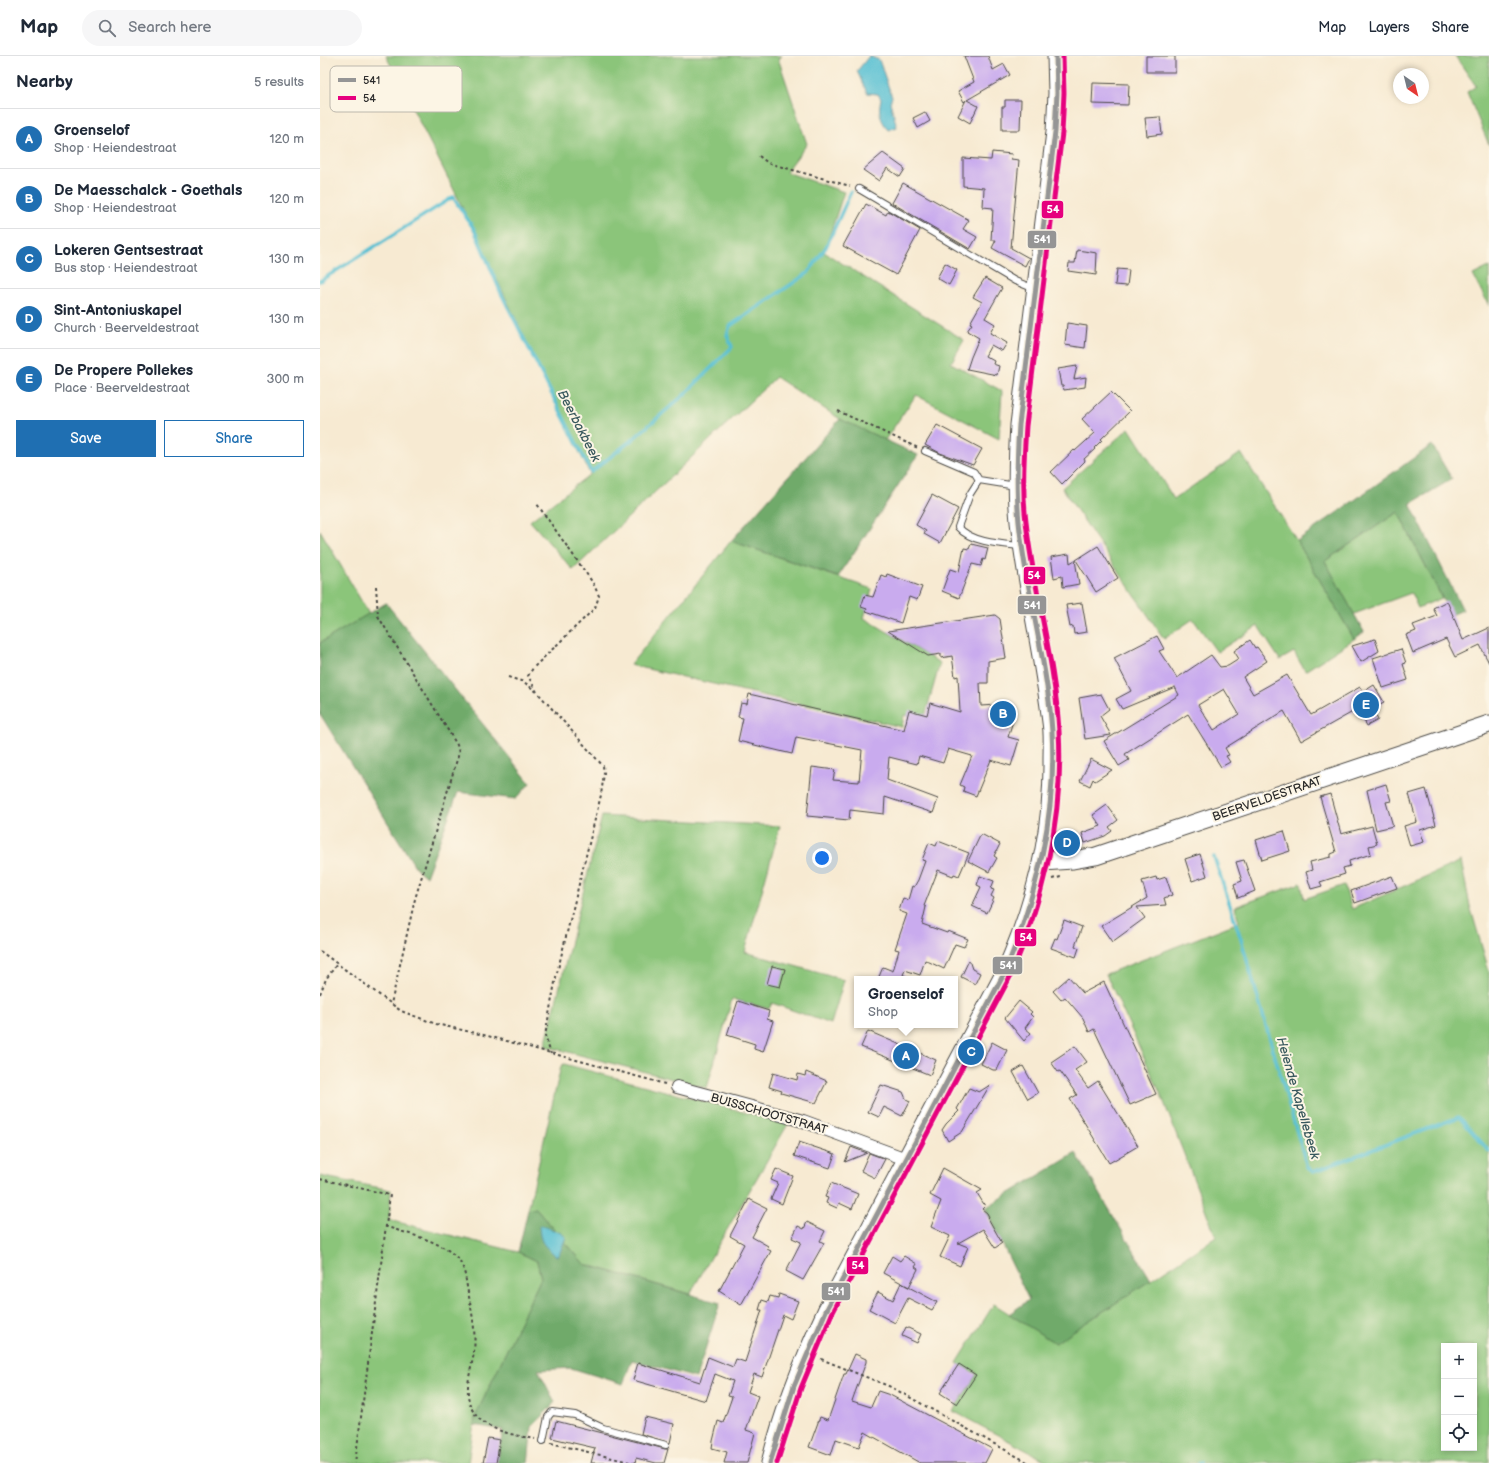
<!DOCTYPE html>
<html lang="en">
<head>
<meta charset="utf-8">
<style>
  :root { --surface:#fff; --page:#f6f6f7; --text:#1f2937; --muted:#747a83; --line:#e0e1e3; --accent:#1f6fb2 }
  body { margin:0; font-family:"Balsamiq Sans",sans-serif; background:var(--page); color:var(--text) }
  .controls { position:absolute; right:12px; bottom:12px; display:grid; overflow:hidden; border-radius:0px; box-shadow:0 2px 6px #0003 }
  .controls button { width:36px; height:36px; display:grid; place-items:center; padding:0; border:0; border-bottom:1px solid var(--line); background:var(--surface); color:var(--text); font:20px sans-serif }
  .compass { position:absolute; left:1073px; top:12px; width:36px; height:36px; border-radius:50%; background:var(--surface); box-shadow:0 2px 6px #0003; rotate:145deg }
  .you { position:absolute; left:502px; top:802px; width:14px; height:14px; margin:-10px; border:3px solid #fff; border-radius:50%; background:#1a73e8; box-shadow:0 0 0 6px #1a73e833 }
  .badge { display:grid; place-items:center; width:26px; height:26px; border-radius:50%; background:var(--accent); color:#fff; font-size:13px; font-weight:700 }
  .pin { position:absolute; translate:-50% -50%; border:2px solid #fff; box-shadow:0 1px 4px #0006 }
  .popup { position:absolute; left:534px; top:920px; width:104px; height:52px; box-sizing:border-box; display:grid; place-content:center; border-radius:0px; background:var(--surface); filter:drop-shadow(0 1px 3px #0005); font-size:13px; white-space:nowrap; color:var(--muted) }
  .popup b { font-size:15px; color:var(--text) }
  .popup::after { content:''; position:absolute; left:50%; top:100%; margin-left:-8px; border:8px solid transparent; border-top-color:var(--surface) }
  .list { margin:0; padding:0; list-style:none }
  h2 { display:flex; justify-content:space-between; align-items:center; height:52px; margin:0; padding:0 16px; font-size:17px }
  h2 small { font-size:13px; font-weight:400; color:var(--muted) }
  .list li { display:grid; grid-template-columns:26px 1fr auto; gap:12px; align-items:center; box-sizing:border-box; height:60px; padding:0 16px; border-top:1px solid var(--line) }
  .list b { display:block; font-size:15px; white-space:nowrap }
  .list p { margin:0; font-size:13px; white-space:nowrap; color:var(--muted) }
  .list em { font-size:13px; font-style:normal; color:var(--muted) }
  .actions { display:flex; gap:8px; padding:12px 16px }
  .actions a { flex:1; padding:9px 0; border:1px solid var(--accent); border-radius:0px; text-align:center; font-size:14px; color:var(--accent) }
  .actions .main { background:var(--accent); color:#fff }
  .icon { flex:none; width:22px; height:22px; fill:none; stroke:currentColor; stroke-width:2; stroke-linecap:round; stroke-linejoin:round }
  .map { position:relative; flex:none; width:1169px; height:1407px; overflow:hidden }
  header { display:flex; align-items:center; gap:24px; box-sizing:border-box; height:56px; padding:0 20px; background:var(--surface); border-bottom:1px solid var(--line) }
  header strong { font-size:19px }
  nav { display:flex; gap:22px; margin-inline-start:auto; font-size:14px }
  .search { width:280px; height:36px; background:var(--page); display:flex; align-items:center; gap:10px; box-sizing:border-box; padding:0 14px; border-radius:22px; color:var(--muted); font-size:15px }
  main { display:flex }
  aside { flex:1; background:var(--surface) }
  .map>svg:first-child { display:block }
  .green { fill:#8bc57a; stroke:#5b7852; fill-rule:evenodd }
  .forest { fill:#70aa6a; stroke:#4e6a4a }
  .water { fill:#57c0d3; stroke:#41767f }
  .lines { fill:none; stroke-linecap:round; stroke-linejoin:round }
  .stream { stroke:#57c0d3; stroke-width:3.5 }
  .building { fill:#c9abee; fill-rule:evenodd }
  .lane-casing { stroke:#4a4844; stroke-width:8 }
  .street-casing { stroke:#4a4844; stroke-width:14 }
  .secondary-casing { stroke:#4a4844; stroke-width:19 }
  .path { stroke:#4a4844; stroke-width:2; stroke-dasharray:3 3; stroke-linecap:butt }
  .lane { stroke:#fff; stroke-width:6 }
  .street { stroke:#fff; stroke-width:12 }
  .secondary { stroke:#fff; stroke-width:17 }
  .bus-1-casing { stroke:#fcf5e5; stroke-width:8 }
  .bus-2-casing { stroke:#fcf5e5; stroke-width:8 }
  .bus-1 { stroke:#959595; stroke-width:5 }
  .bus-2 { stroke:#e6007e; stroke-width:5 }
  .labels { text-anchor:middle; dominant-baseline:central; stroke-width:4; stroke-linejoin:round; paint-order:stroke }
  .street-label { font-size:12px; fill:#2b2b2b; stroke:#fcf5e5 }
  .water-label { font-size:13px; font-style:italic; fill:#38585d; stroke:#fcf5e5 }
  .key { fill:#fcf5e5; stroke:#bdb8ad; stroke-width:1 }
  .key-label { font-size:11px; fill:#2b2b2b }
  .line-badge { stroke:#fcf5e5; stroke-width:1.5 }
  .badge-label { font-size:11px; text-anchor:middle; font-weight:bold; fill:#fff }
</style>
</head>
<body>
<header>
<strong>Map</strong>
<div class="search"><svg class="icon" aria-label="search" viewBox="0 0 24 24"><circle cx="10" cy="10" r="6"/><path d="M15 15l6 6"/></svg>Search here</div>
<nav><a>Map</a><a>Layers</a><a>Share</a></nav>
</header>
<main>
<aside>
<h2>Nearby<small>5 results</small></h2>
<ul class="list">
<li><span class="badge">A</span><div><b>Groenselof</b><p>Shop · Heiendestraat</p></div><em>120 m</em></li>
<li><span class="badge">B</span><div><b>De Maesschalck - Goethals</b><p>Shop · Heiendestraat</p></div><em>120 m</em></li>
<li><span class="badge">C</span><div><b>Lokeren Gentsestraat</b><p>Bus stop · Heiendestraat</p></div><em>130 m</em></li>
<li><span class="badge">D</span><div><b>Sint-Antoniuskapel</b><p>Church · Beerveldestraat</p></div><em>130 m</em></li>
<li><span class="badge">E</span><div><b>De Propere Pollekes</b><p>Place · Beerveldestraat</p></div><em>300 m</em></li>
</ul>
<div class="actions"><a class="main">Save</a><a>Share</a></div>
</aside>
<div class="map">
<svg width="1169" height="1407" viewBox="0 0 1169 1407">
  <rect width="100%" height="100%" fill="#fcf5e5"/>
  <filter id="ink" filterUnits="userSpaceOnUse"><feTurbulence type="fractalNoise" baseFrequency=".025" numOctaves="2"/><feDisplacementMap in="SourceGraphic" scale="8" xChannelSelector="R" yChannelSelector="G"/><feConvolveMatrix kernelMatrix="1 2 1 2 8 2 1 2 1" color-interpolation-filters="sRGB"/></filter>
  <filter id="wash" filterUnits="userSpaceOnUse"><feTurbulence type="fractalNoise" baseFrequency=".012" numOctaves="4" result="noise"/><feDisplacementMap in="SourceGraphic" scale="16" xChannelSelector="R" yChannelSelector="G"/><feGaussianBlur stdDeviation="0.9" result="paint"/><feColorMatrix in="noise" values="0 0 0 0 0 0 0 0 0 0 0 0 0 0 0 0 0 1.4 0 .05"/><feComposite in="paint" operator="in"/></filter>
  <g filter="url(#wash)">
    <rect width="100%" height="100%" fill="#f7ead2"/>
    <path class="green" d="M66 0H462L458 2 487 88 466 116 524 136 504 196 644 284 631 307 682 335 679 383 596 339 565 384 520 363 456 321 253 514 210 465 270 418 134 134Z
      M1135 0H1169V89L1147 36 1156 30Z
      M1169 211V250L1153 219Z
      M809 372 854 443 921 397 977 485 1034 583 985 615 974 596 960 604 938 570 897 596 873 563 844 583 742 432Z
      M1078 456 1122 542 1098 552 1091 537 1034 558 1005 505Z
      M0 474 49 558 0 587Z
      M411 485 552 533 544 562 620 607 604 663 584 659 582 671 310 609Z
      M282 760 460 770 425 896 524 924 511 968 452 947 449 953 412 943 387 1032 225 990Z
      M1141 805 1150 850 1169 915V1407H730L633 1355 657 1318 637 1307 674 1248 735 1287 896 1181 842 1041 786 918 919 866 915 851 981 827 984 843 1024 829 1032 853ZM1124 1290H1154V1392H1124Z
      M244 1008 468 1068 370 1238 264 1208 216 1152 208 1154 241 1010Z
      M0 1120 71 1134 69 1164 198 1196 217 1205 221 1222 155 1361 148 1407H0Z"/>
    <path class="forest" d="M520 363 598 399 518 521 411 485Z
      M1112 389 1132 423 1090 448 1143 554 1131 559 1078 456 1005 505 1044 576 1034 583 977 485Z
      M66 547 210 727 196 743 138 736 106 821 96 812 0 658V587Z
      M756 1097 831 1224 735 1287 689 1258 709 1244 665 1152Z
      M216 1152 264 1208 400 1247 376 1322 312 1304 303 1328 251 1312 218 1314 235 1346 212 1371 208 1407H177L183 1374 154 1369 155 1361 221 1222 217 1205 198 1196 208 1154Z"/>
    <path class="water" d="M549 0 559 4 572 41 570 46 577 71 568 74C560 63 558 56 561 43L558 38 547 37 537 15Z
      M221 1169 241 1177 246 1181 239 1199 236 1200C224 1189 220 1188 219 1170Z"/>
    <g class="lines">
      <path class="stream" d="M0 225 133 141 154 173 181 237 271 416 313 383 364 339 412 291 407 279 410 270 488 217 506 191 531 136
        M894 801 920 880 987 1111 993 1116 1139 1061 1169 1095
        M879 1407 880 1406"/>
    </g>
    <g id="blocks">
      <path class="building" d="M644 0H668L673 14 684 8 690 19 647 44 658 50 650 67 638 60 646 44 644 46 638 35 654 26Z
        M826 0H855V16H826Z
        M773 27 809 28 808 49 772 48Z
        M685 44H701L700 74H682V51H685Z
        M605 56 610 65 598 72 593 62Z
        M840 61 842 78 827 80 825 62Z
        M672 96 692 98 691 103 699 104 691 192 709 202 705 210 672 192 676 184H671L673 152 663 151 664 132 643 130V102L671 104Z
        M563 97 585 113 580 121 567 112 559 125 543 114Z
        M583 127 649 164 643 173 657 181 650 193 572 147Z
        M546 148 566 159 568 155 600 174 576 219 523 190Z
        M757 194 777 197 776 219 748 215 749 207H755Z
        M625 207 637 214 629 229 617 222Z
        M797 213 809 214 807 230 795 229Z
        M665 222 682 232 665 262 675 268 670 277 687 287 682 295 671 289 665 300 674 305 673 308 679 310 677 319 647 313 651 301 659 282 647 275 652 268 650 267 662 246 653 241Z
        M747 267 767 270 765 292 745 289Z
        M757 310 754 323 766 321 765 331 744 334 743 330H741L738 313Z
        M791 336 810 355 781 383 782 384 774 392 775 393 764 403 765 405 742 428 731 416 754 394 755 395 775 377 762 363Z
        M617 369 662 393 653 409 620 397 605 389Z
        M612 439 638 453 620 487 604 478 606 475 596 469Z
        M651 488 668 492 665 504 663 503 661 510 652 508 639 542 622 535 630 513 639 516 644 492 649 493Z
        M778 490 798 522 776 536 756 504Z
        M749 498 750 507 755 504 759 528 743 531 742 520 734 522 731 501Z
        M567 518 602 531 597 544 589 541 581 567 546 555 547 553 541 551 545 539 553 541 561 519 566 521Z
        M1127 545 1143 584 1169 572V607L1160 589 1135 601 1126 583 1093 597 1086 579 1096 575 1093 569 1117 560 1113 552Z
        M762 547 767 576 754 578 753 570 750 571 746 549Z
        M675 559 680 563 686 602 668 605V627H660L661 650 691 648 693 665 688 681 699 684 691 710 671 704 656 740 643 735 644 731 640 729 652 700 628 693 623 707 599 700 597 708 569 701 567 724 618 743 613 757 565 741 564 758 530 754 529 764 487 760 492 711 515 714 513 724 539 726 542 694 476 681 472 698 418 685 423 662 418 661 421 647 427 648 429 638 584 674 589 654 607 659 610 647 640 656 638 620 635 621 632 600 621 602V598L608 600 568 575Z
        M837 580 844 593 839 595 857 622 891 599 900 611 908 610 919 603 914 595 930 584 935 592 937 591 947 605 923 621 933 638 967 619 991 659 1040 631 1043 636 1054 629 1064 646 1052 652 1058 664 1047 670 1038 653 981 685 964 655 905 692 909 699 906 700 910 706 901 711 868 658 805 698 809 704 799 710 784 685 859 639 855 631 802 653 796 643 811 635 794 602ZM904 633 919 658 894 674 878 649Z
        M1055 583 1059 595 1041 606 1032 590Z
        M1081 593 1086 607 1083 608 1088 624 1063 632 1053 602Z
        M781 638 789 653 780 660 791 679 765 683 759 642Z
        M771 703 792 714 775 725 773 723 770 730 760 725Z
        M1066 728 1071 745 1066 746 1073 770 1056 774 1047 734Z
        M1106 733 1116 769 1100 774 1104 786 1090 790 1084 770 1097 766 1089 738Z
        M1010 738 1021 778 1052 770 1057 788 1049 790 1051 798 1029 805 1030 810 1023 812 1025 818 1000 826 1002 830 991 833 986 816 992 814 990 806 1011 801V798L1016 796 1000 741Z
        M787 749 798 764 789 771 792 775 785 780 765 787 762 777 781 770 773 759Z
        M964 775 970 795 942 804 936 784Z
        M661 778 680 788 674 800 677 802 669 816 648 805Z
        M618 785 649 797 639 820 634 818 633 820 618 814 604 850 606 851 602 868 627 877 628 875 648 883 644 891 635 888 624 913 605 904 600 919 585 914 583 919 592 923H558L563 911 573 915 579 894 575 893 587 858 579 855 583 842 588 844 592 830 594 831 598 824 605 805 602 804 609 787 616 790Z
        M880 798 887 820 872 825 865 803Z
        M924 804 935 835 918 842 914 828 922 825 916 806Z
        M660 820 674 825 671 833 674 834 671 840 674 842 667 857 652 850 661 831 657 829Z
        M1072 820 1077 832 1035 847 1031 835Z
        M836 821 837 824 846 821 852 839 844 842 846 849 817 851 825 862 792 886 781 870 827 842 822 825Z
        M744 864 762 871 755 890 759 892 756 901 731 892 735 882 737 883Z
        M649 904 652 913 660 917 655 928 641 921Z
        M452 910 465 913 460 931 447 928Z
        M749 921 763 937 784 926 836 1038 810 1049 774 973 769 976 763 962 745 941 741 944 733 935Z
        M418 945 449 955 447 963 453 965 443 996 434 993 435 988 407 979Z
        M699 945 712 956 710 958 713 961 705 972 711 977 704 985 685 962Z
        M548 975 616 1004 610 1019 541 991Z
        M672 986 687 994 677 1014H673L661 1008Z
        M755 990 767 1006 755 1014 768 1032 778 1025 818 1090 789 1107 750 1043 757 1039 740 1015 738 1016 731 1006Z
        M703 1010 718 1037 708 1043 693 1016Z
        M486 1016 507 1025 496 1047 461 1037 462 1035 449 1031 453 1017 477 1024 478 1018 485 1020Z
        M561 1029 583 1036 586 1043 590 1045 582 1060 564 1051 559 1061 548 1056Z
        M670 1029 642 1076 628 1085 622 1074 626 1068 639 1055 637 1053 649 1032 659 1036Z
        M479 1086 515 1098 510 1112 474 1100Z
        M531 1091 547 1097 525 1106Z
        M549 1097 565 1103 555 1122 541 1115Z
        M623 1112 662 1134 657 1137 665 1150 662 1153 667 1157 669 1161 668 1162 682 1187 675 1192 663 1173 638 1187 648 1191 640 1210 620 1201 630 1180 611 1171 621 1145 610 1139Z
        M456 1113 473 1120 462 1148 451 1143 458 1127 451 1124Z
        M511 1127 538 1138 532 1153 519 1147 517 1152 506 1147 508 1142 505 1141Z
        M429 1143 447 1152 432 1181 448 1190 447 1193 451 1195 421 1249 399 1235 424 1188 410 1180Z
        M487 1166 505 1175 500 1185 504 1187 483 1224 466 1215 481 1186 472 1182 478 1170 484 1173Z
        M572 1200 580 1205 584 1200 597 1208 595 1211 598 1213 589 1231 563 1217Z
        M581 1227 617 1246 612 1254 588 1242 575 1267 549 1253 558 1236 573 1244Z
        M459 1238 478 1245 471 1263 463 1259 442 1321 434 1318 428 1336 438 1340 426 1374 435 1377 427 1407H404L407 1396 392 1392 393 1385 398 1365 403 1367 412 1341 408 1340 413 1325 395 1318 386 1345 313 1324 318 1307 380 1326 388 1301 413 1311 416 1303 425 1306 442 1254H439L442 1244 448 1246 450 1240 458 1242Z
        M586 1271 601 1278 597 1287 582 1280Z
        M535 1298 546 1303V1306L532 1345 551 1351 558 1335 570 1339 672 1393 665 1407H600L545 1376 539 1391 516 1383 511 1399 489 1391 500 1361 508 1364 524 1318H526Z
        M639 1308 656 1319 637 1348 620 1337Z
        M325 1361 354 1368 350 1387 321 1378Z
        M236 1365 345 1393H348L344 1407H336L316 1402 315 1407H271L275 1392 232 1382Z
        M168 1382 180 1384 176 1407H163Z"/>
    </g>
  </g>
  <g filter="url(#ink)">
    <use href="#blocks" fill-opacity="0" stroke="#4a4844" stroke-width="1"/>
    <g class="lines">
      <defs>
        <path id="lane" d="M539 133 695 225 715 233
          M605 395 654 416 659 424
          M696 430 659 424 650 438 638 471C652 487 681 488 701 490
          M223 1385 228 1361 232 1356 255 1359 283 1372 346 1389"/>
        <path id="street" d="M357 1031 483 1065 586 1103"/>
        <path id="secondary" d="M722 806 753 804 776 800 1169 668
          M450 1407C463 1354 483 1304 506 1255L685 916C715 848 733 778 732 703 732 691 733 678 731 666 723 599 707 533 699 466 696 434 697 402 699 369L735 76 737 37 736 0"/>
      </defs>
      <use href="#lane" class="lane-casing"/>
      <use href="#street" class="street-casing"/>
      <use href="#secondary" class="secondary-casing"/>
      <path class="path" d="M439 100 448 107 530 130
        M518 355 598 392
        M56 530 58 560 137 689 139 697 95 843 71 948
        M188 621 204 626 218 637 283 710 284 717 281 739 236 921 225 980 231 998
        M217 636 208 620 213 612 275 552 279 540 273 527 217 448
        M732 823 741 821
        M0 895 81 955 116 968 168 980 345 1028
        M0 938 6 923 17 908
        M0 1123 70 1139 35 1407
        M65 1170C89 1179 122 1184 139 1204 145 1211 146 1227 148 1236 152 1255 156 1276 154 1296 152 1310 147 1324 148 1338 150 1372 188 1378 215 1383
        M501 1303 571 1331 709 1407
        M231 1387 313 1407"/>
      <use href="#lane" class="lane"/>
      <use href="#street" class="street"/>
      <use href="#secondary" class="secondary"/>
      <defs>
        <path id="bus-1" d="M450 1407 474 1330 506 1255 685 916C717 839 737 758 732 675 727 604 706 536 699 466 696 434 697 401 699 369L735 76 737 37 736 0"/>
        <path id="bus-2" d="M457 1407 481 1332 512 1258 691 919C724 842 744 760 739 675 735 605 714 536 706 466 702 434 704 402 706 370L742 77 744 37 743 0"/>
      </defs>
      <use href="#bus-1" class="bus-1-casing"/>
      <use href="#bus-2" class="bus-2-casing"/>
      <use href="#bus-1" class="bus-1"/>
      <use href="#bus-2" class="bus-2"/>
    </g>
  </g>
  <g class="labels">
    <g class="street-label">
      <text transform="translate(947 743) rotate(-19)">BEERVELDESTRAAT</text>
      <text transform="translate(449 1058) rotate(16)">BUISSCHOOTSTRAAT</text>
    </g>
    <g class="water-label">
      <text transform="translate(259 370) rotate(63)">Beerbakbeek</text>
      <text transform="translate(978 1042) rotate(74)">Heiende Kapellebeek</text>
    </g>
  </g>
  <rect x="10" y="10" width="132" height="46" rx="6" class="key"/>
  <rect x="18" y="22" width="18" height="4" fill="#959595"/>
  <rect x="18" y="40" width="18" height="4" fill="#e6007e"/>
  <g class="key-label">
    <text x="43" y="28">541</text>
    <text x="43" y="46">54</text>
  </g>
  <g class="line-badge">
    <rect x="721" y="144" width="23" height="19" rx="4" fill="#e6007e"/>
    <rect x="707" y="174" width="30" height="19" rx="4" fill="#959595"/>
    <rect x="703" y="510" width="23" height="19" rx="4" fill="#e6007e"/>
    <rect x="697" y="539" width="30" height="20" rx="4" fill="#959595"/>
    <rect x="694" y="872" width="23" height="19" rx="4" fill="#e6007e"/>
    <rect x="672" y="900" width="31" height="19" rx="4" fill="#959595"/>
    <rect x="526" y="1200" width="23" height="19" rx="4" fill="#e6007e"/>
    <rect x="501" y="1226" width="30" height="19" rx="4" fill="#959595"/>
  </g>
  <g class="badge-label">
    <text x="733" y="157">54</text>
    <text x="722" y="187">541</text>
    <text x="714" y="523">54</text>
    <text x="712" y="553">541</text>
    <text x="706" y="885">54</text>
    <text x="688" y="913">541</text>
    <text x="538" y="1213">54</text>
    <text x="516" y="1239">541</text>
  </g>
</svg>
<div class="controls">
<button>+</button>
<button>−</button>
<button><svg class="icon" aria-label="locate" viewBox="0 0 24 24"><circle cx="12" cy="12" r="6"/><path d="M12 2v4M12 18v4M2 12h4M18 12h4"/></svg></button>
</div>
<svg class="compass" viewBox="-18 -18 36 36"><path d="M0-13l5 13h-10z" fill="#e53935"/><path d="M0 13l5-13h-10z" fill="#747a83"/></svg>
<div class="you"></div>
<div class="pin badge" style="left:586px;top:1000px">A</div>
<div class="popup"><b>Groenselof</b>Shop</div>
<div class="pin badge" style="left:683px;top:658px">B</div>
<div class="pin badge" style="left:651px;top:996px">C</div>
<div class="pin badge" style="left:747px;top:787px">D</div>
<div class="pin badge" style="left:1046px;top:649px">E</div>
</div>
</main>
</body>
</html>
